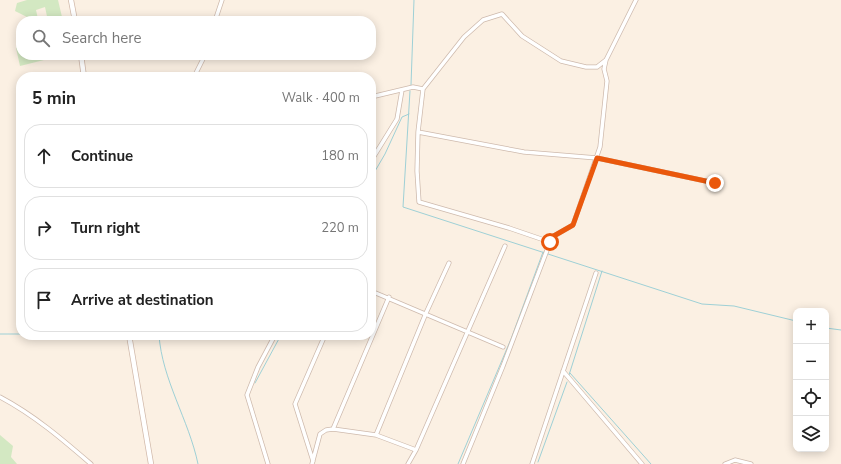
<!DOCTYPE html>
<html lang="en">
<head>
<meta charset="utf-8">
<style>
  :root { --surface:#fff; --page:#f6f6f6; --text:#222; --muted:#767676; --line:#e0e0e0 }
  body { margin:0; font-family:"Nunito Sans",sans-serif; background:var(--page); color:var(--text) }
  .controls { position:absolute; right:12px; bottom:12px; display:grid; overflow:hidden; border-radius:8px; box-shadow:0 2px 10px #0003 }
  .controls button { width:36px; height:36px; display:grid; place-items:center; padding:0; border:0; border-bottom:1px solid var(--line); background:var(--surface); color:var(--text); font:20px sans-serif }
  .stop { position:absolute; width:12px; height:12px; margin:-9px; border:3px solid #ea580c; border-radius:50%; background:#fff }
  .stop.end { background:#ea580c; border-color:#fff; box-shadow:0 1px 4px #0008 }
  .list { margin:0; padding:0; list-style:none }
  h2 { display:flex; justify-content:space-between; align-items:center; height:52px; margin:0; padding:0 16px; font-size:17px }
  h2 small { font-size:13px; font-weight:400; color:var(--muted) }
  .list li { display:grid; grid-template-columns:26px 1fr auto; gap:12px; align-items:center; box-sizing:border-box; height:64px; margin:0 8px 8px; padding:0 8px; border:1px solid var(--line); border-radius:16px }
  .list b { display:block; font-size:15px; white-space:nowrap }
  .list em { font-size:13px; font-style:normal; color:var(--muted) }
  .icon { flex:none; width:22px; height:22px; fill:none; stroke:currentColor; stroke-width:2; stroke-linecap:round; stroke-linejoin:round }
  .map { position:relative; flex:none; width:841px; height:464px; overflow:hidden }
  .search { position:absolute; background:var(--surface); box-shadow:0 2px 10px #0003; left:16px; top:16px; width:360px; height:44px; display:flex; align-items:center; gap:10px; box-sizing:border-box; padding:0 14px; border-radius:16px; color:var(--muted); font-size:15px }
  .panel { position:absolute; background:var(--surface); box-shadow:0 2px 10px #0003; left:16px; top:72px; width:360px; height:268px; border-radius:16px }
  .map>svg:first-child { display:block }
  .green { fill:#d3e8c2 }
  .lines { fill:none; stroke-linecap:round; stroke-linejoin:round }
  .stream { stroke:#9ed0d6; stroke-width:1 }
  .minor-casing { stroke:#cebaad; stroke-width:5 }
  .secondary-casing { stroke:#d1b9aa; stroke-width:6 }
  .minor { stroke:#fff; stroke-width:3.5 }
  .secondary { stroke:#fff; stroke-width:4.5 }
  .route { stroke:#ea580c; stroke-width:5 }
</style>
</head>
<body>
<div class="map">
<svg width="841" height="464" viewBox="0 0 841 464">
  <rect width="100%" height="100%" fill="#fbf0e3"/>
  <path class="green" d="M27 0H58L62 17 48 21 45 7 36 10 38 19 33 20 15 11 17 3Z
    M21 46V55H64L20 66 16 48Z
    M0 435 13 446 11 457 17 464H0Z"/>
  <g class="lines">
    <path class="stream" d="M411 85 414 0
      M410 91 403 207 545 253
      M371 178 385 154 402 117 409 114
      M548 254 702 304 734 306 796 321
      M826 328 841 330
      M0 334H21
      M53 335 112 337 118 335
      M159 335C162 380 189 420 198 464
      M570 373 651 464
      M569 375 602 271
      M255 383 281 335
      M538 462 567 382
      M458 464 511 339 543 252"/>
    <defs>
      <path id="minor" d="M215 21 222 0
        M194 77 205 55
        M371 97 413 87 423 89
        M418 132 524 152 597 158 715 183
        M371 161 397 119 402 90
        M371 225 372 222
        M550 242 509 228 419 202 417 171 418 132 423 89 464 37 483 20 502 14 522 36 561 61 586 67H597L606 60
        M371 291 503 347
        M563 371 642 464
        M0 397C34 415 62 439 91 464
        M333 429 376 435 416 450
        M376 435 426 313 449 263
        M313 461 295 404 325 335
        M268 464 247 395 258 367 275 335
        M312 464 320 434 326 430 333 429 389 297
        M408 464 416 450 505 246
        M463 464 503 366 552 237 573 225 600 147 607 81 604 69 606 60 636 0
        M532 464 596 273
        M725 464 735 460 751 464"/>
      <path id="secondary" d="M71 0 75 21
        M81 55 84 77
        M129 335 151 464"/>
    </defs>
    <use href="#minor" class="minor-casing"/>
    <use href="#secondary" class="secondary-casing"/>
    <use href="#minor" class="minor"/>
    <use href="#secondary" class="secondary"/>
  </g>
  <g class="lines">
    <path class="route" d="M550 242 552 237 573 225 597 158 715 183"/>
  </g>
</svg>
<div class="controls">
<button>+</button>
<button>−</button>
<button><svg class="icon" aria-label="locate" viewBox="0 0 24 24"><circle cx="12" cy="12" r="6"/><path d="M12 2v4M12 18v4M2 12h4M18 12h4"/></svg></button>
<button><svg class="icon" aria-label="layers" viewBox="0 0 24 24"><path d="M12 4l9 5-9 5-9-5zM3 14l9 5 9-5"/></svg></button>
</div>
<div class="stop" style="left:550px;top:242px"></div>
<div class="stop end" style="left:715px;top:183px"></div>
<div class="search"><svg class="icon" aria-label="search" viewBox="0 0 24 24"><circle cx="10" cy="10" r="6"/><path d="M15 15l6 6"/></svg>Search here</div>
<section class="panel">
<h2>5 min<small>Walk · 400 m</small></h2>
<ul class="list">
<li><svg class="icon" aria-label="ahead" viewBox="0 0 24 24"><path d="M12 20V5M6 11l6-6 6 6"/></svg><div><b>Continue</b></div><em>180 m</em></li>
<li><svg class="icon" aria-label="right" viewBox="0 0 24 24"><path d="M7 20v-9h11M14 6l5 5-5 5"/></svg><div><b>Turn right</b></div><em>220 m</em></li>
<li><svg class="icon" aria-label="arrive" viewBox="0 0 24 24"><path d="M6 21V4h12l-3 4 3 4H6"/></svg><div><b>Arrive at destination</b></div></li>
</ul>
</section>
</div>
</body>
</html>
